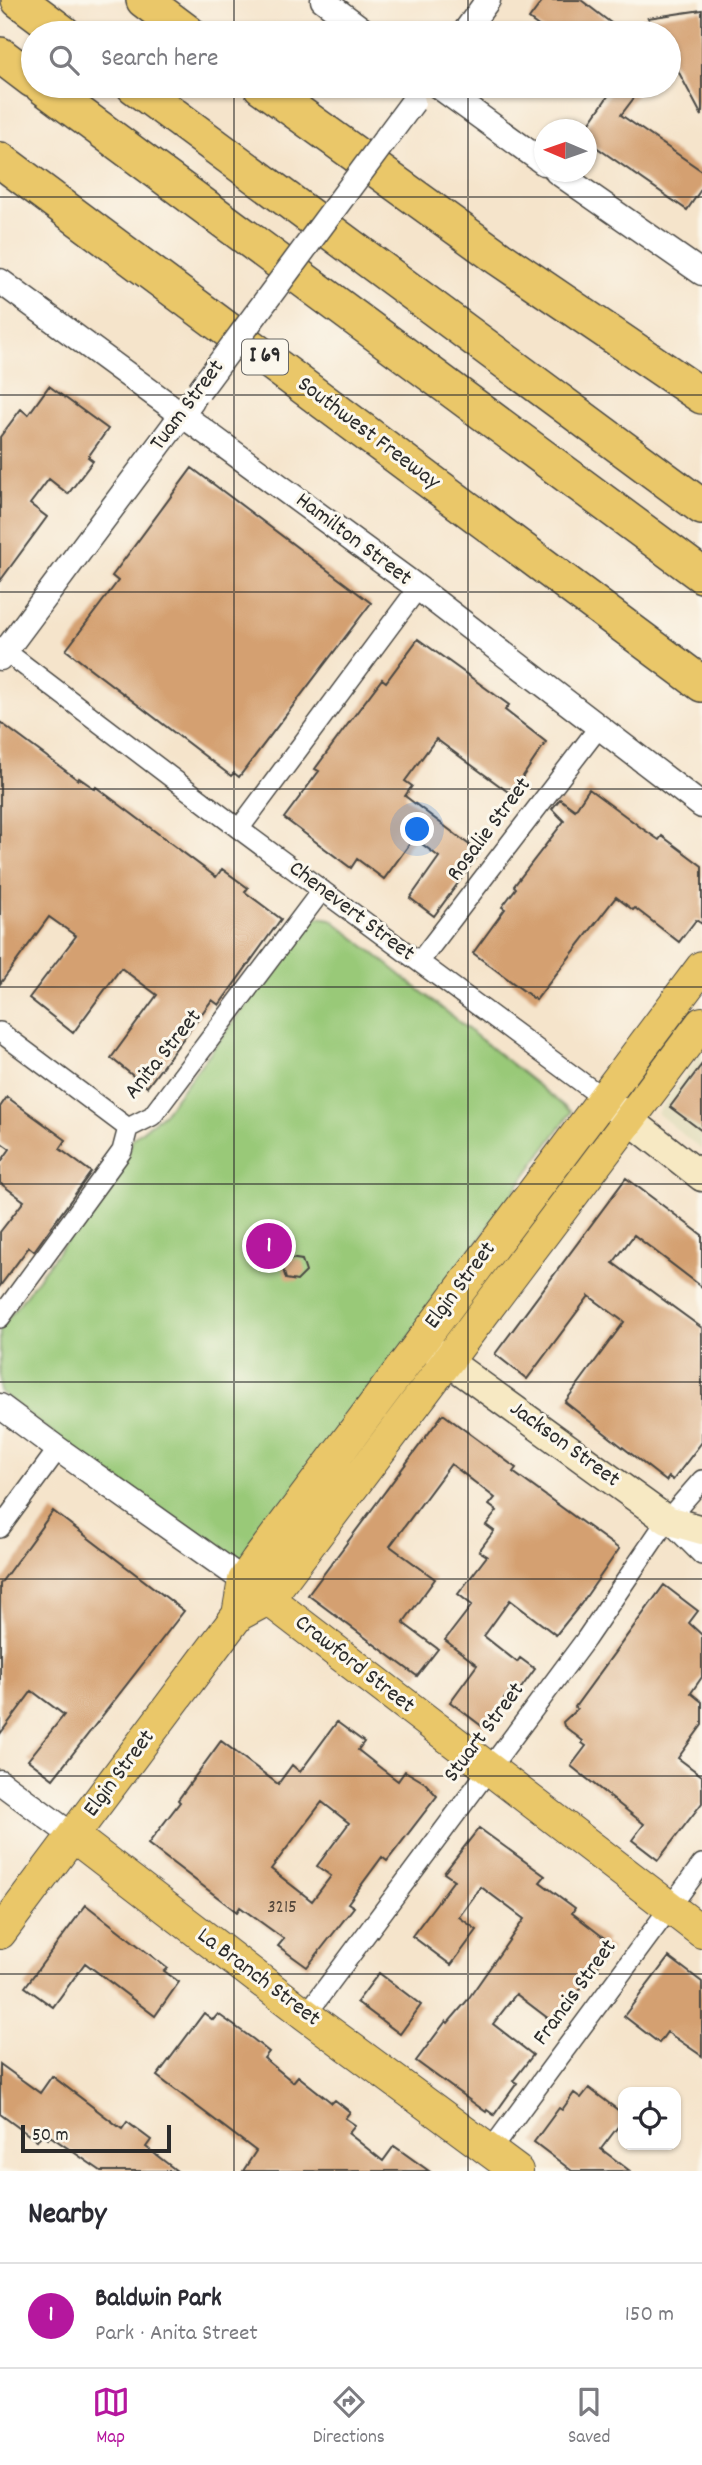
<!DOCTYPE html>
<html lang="en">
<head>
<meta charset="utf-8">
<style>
  :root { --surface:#fff; --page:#f2f2f3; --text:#2b2b33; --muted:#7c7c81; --line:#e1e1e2; --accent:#b5179e }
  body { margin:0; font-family:Dekko,sans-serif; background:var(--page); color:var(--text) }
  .controls { position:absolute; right:21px; bottom:21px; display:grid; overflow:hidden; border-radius:14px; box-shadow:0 2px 5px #0004 }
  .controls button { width:63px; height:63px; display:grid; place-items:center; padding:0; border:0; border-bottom:2px solid var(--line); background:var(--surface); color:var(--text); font:35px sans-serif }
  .compass { position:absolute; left:534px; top:119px; width:63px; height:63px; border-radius:50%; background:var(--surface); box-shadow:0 2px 5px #0004; rotate:272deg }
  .scale { position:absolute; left:21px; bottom:18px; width:150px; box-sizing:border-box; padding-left:7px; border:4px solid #2b2b2b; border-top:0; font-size:19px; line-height:24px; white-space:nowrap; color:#2b2b2b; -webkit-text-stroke:5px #fbf7ec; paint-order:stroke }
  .you { position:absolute; left:418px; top:830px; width:24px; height:24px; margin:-18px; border:5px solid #fff; border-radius:50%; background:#1a73e8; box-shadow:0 0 0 10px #1a73e833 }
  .badge { display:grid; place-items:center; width:46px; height:46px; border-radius:50%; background:var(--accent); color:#fff; font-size:23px; font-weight:700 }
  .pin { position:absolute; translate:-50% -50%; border:4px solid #fff; box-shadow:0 2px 7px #0006 }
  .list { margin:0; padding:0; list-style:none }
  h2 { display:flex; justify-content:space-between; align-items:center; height:91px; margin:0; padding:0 28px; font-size:30px }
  h2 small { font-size:23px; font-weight:400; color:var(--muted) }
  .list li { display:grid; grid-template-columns:46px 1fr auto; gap:21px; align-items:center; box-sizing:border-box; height:105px; padding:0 28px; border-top:2px solid var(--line) }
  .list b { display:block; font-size:26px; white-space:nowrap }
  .list p { margin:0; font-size:23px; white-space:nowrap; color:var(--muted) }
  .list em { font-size:23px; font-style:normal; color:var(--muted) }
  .icon { flex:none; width:38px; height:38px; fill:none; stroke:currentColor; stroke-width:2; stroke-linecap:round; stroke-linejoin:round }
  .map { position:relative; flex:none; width:702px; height:2171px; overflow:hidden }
  .search { position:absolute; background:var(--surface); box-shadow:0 2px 5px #0004; left:21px; right:21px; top:21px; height:77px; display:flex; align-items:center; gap:18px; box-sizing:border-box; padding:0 24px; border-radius:38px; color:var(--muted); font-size:26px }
  .sheet { height:196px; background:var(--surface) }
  nav { display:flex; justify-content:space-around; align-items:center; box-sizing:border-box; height:98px; border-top:2px solid var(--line); background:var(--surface); font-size:19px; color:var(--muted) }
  nav a { display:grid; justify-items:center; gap:4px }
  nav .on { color:var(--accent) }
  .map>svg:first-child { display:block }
  .built { fill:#e1dcba }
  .green { fill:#99c978; stroke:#627a52; stroke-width:2 }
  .building { fill:#d4a071; fill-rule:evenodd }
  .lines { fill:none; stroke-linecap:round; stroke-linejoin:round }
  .minor-casing { stroke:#494743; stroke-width:22 }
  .tertiary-casing { stroke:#494743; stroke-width:27 }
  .secondary-casing { stroke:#494743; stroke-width:31 }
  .primary-casing { stroke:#494743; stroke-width:34 }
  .motorway-casing { stroke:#494743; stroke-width:38 }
  .minor { stroke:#fff; stroke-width:19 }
  .tertiary { stroke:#fff; stroke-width:24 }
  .secondary { stroke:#f7e9c3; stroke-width:28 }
  .primary { stroke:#eac769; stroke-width:32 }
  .motorway { stroke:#eac769; stroke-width:35 }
  .tertiary-bridge-casing { stroke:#494743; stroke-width:27; stroke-linecap:butt }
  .tertiary-bridge { stroke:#fff; stroke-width:24 }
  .grid { fill:none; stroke:#2b2b2b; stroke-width:2; stroke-opacity:0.55 }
  .labels { text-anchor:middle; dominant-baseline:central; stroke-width:6; stroke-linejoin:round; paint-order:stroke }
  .number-label { font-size:19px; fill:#55483c }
  .shield { fill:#fbf7ec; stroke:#696865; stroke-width:2 }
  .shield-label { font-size:21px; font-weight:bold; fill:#2b2b2b }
  .street-label { font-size:23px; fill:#2b2b2b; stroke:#fbf7ec }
</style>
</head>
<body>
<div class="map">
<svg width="702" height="2171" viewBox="0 0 702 2171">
  <rect width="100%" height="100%" fill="#fbf7ec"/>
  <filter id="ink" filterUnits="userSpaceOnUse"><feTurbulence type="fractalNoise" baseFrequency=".0143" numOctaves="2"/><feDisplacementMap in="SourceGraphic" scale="14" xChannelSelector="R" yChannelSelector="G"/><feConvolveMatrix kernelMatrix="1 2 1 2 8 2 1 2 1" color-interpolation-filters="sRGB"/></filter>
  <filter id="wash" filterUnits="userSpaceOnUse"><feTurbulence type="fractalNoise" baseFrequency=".00686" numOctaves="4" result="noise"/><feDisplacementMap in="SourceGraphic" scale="28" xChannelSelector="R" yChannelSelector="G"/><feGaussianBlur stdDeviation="1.57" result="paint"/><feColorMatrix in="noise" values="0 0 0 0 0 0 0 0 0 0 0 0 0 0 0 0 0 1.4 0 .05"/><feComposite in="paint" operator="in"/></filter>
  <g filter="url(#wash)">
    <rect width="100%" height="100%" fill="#f5e4cb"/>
    <path class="built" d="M702 1052V1150L657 1113Z"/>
    <path class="green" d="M319 917 331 919 571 1112 244 1569 62 1441 0 1392V1329L125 1163 133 1138 164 1113 309 923Z"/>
    <g id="blocks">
      <path class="building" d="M543 0H581L615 26 602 33H548L529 19Z
        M702 10V116L669 54V33H657L648 18Z
        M615 86H643L621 115 702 171V188L687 210 586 140V128Z
        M49 386 108 429 88 457 93 461 68 494 49 479 30 504 47 517 0 581V437L21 409 28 415Z
        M192 468 371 603 239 777 234 773 231 776 66 650 118 581 112 576Z
        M418 639 509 705 505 710 546 742 511 794 436 739 405 781 412 786 405 796 480 853 434 916 410 898 439 857 414 838 384 879 357 859 351 868 284 818 319 771 315 769 342 732 382 679 386 682Z
        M0 722 78 780 79 778 95 789 96 787 216 877 222 869 248 888 245 892 281 919 219 1005 212 1000 147 1087 111 1058 157 995 121 968 73 1033 29 998 76 936 49 917 0 984Z
        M589 789 643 829 659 840 662 836 702 866V924L696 920 679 942 635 908 633 910 616 897 536 1000 473 953 505 909 502 907 516 888 514 886 564 821 552 809 560 799 575 810Z
        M702 1064V1131L670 1107Z
        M7 1097 66 1140 60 1149 91 1172 34 1251 29 1247 0 1286V1232L24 1201 0 1183V1163L10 1149 0 1142V1107Z
        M626 1178 702 1235V1287L634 1235 613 1263 702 1328V1442L673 1480 669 1477 666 1481 565 1402 624 1322 589 1296 527 1379 495 1354Z
        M289 1258 302 1260 306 1272 297 1281 286 1279 282 1266Z
        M443 1414 516 1468 513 1472 619 1549 581 1604 556 1635 510 1600 484 1636 517 1662 520 1658 535 1669 516 1695 510 1691 483 1727 450 1702 477 1665 445 1640 472 1605 458 1594 487 1556 479 1551 494 1531 486 1525 497 1511 489 1505 495 1498 451 1464 390 1546 435 1579 403 1623 438 1649 417 1676 308 1595Z
        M53 1511 184 1611 53 1779 28 1760 64 1715 32 1691 0 1734V1584Z
        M664 1585 698 1611 689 1623 702 1635V1677L691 1693 702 1702V1725L678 1758 702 1776V1803L658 1860 632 1840 644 1824 571 1766 586 1746 582 1743 583 1741 564 1726 563 1722 577 1709 575 1707Z
        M337 1722 364 1742 358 1750 382 1769 398 1781 405 1771 425 1783 437 1796 387 1861 382 1857 348 1903 354 1907 307 1967 278 1946 284 1939 240 1907 237 1912 148 1844 180 1802 178 1800 221 1741 278 1784 292 1765 300 1772ZM322 1802 349 1823 317 1866 331 1876 312 1901 271 1869Z
        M479 1828 545 1876 540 1882 575 1908 572 1913 607 1940 604 1943 612 1948 560 2016 558 2015 553 2022 516 1994 493 2024 533 2055 513 2081 517 2083 494 2115 487 2110 486 2112 416 2061 446 2021 448 2023 466 2002 524 1919 481 1887 459 1917 477 1930 451 1965 412 1936 454 1880 444 1873Z
        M86 1905 167 1968 164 1971 179 1982 155 2016 85 1963 53 2007 25 1987Z
        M669 1957 702 1982V2056L667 2032 659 2043 624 2016Z
        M379 1973 421 2005 400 2034 357 2002Z
        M204 2013 213 2020 218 2014 253 2039 269 2052 264 2058 293 2082 298 2076 332 2103 335 2100 350 2112 345 2118 355 2125 348 2133 383 2161 394 2146 429 2171H243L256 2151 157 2076Z
        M0 2064 40 2093 52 2076 122 2129 127 2122 151 2140 146 2147 177 2171H101L50 2136 48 2139 42 2134 37 2141 0 2114Z
        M589 2088 623 2114V2120L601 2149 630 2171H572L534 2142 559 2108 562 2110 574 2093 581 2098Z"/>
    </g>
  </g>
  <g filter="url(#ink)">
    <use href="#blocks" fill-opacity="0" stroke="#494743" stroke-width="2"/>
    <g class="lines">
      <defs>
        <path id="minor" d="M0 647 239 829 603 1098
          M239 829 418 588
          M419 962 599 727
          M0 1032 128 1128
          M0 1318 122 1151 128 1128 152 1116 322 890
          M668 1521 702 1555
          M0 1528 58 1449
          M306 2015 586 1639 667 1520 702 1480
          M490 2151 702 1864"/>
        <path id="tertiary" d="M323 0 367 33
          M464 33 488 0
          M438 86 544 163
          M557 172 702 273
          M0 281 418 588 702 806
          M0 658 192 401
          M0 1406 58 1449 257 1590
          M0 1782 73 1836"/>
        <path id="secondary" d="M611 1105 702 1177
          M420 1341 667 1520 702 1530"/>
        <path id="primary" d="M268 1599 702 1932
          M238 1615 244 1580 257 1561 702 967
          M73 1836 306 2015 517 2171
          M0 1933 238 1615 268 1599 702 1023"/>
        <path id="motorway" d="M19 0 63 33
          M144 0 188 33
          M0 55 33 80
          M42 86 702 575
          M134 86 702 507
          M261 86 499 258 702 396
          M0 160 702 684"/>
      </defs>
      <use href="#minor" class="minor-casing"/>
      <use href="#tertiary" class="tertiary-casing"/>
      <use href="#secondary" class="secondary-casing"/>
      <use href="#primary" class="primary-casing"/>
      <use href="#motorway" class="motorway-casing"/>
      <use href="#minor" class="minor"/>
      <use href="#tertiary" class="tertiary"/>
      <use href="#secondary" class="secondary"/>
      <use href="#primary" class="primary"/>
      <use href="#motorway" class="motorway"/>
      <defs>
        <path id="tertiary-bridge" d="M199 391 413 102"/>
      </defs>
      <use href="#tertiary-bridge" class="tertiary-bridge-casing"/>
      <use href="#tertiary-bridge" class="tertiary-bridge"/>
    </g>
  </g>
  <path class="grid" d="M234 0V33M468 0V33M234 86V2171M468 86V2171M0 197H702M0 395H702M0 592H702M0 789H702M0 987H702M0 1184H702M0 1382H702M0 1579H702M0 1776H702M0 1974H702"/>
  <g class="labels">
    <g class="number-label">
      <text x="282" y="1908">3215</text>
    </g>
    <rect class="shield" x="242" y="339.5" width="46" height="35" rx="5"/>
    <g class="shield-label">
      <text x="265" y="357">I 69</text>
    </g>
    <g class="street-label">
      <text transform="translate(188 406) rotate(-53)">Tuam Street</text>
      <text transform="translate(368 434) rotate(37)">Southwest Freeway</text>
      <text transform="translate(353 540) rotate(37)">Hamilton Street</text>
      <text transform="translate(490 830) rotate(-53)">Rosalie Street</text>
      <text transform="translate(351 912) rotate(37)">Chenevert Street</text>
      <text transform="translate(164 1055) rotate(-51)">Anita Street</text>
      <text transform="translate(461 1286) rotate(-53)">Elgin Street</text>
      <text transform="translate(564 1445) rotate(36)">Jackson Street</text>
      <text transform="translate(354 1665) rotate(38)">Crawford Street</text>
      <text transform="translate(485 1733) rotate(-53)">Stuart Street</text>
      <text transform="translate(120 1774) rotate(-53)">Elgin Street</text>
      <text transform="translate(258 1978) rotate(37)">La Branch Street</text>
      <text transform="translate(576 1993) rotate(-54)">Francis Street</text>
    </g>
  </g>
</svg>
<div class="controls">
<button><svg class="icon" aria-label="locate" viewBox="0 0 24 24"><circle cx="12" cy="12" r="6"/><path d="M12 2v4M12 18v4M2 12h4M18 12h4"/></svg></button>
</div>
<svg class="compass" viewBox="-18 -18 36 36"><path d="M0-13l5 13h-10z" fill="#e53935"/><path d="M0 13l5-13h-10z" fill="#7c7c81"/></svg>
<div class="scale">50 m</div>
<div class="you"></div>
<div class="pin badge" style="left:269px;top:1246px">1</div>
<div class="search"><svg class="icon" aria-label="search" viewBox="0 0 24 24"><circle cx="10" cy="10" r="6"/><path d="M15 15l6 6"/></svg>Search here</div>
</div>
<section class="sheet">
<h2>Nearby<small></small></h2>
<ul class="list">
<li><span class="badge">1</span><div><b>Baldwin Park</b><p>Park · Anita Street</p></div><em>150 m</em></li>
</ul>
</section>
<nav>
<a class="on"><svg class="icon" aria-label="map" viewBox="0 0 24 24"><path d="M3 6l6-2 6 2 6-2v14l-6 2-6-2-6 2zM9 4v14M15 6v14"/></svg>Map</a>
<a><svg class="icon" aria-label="directions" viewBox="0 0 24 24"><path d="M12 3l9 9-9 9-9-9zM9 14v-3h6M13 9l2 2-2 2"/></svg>Directions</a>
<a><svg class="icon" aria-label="saved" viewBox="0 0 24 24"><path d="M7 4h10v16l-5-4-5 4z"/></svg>Saved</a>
</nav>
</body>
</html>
